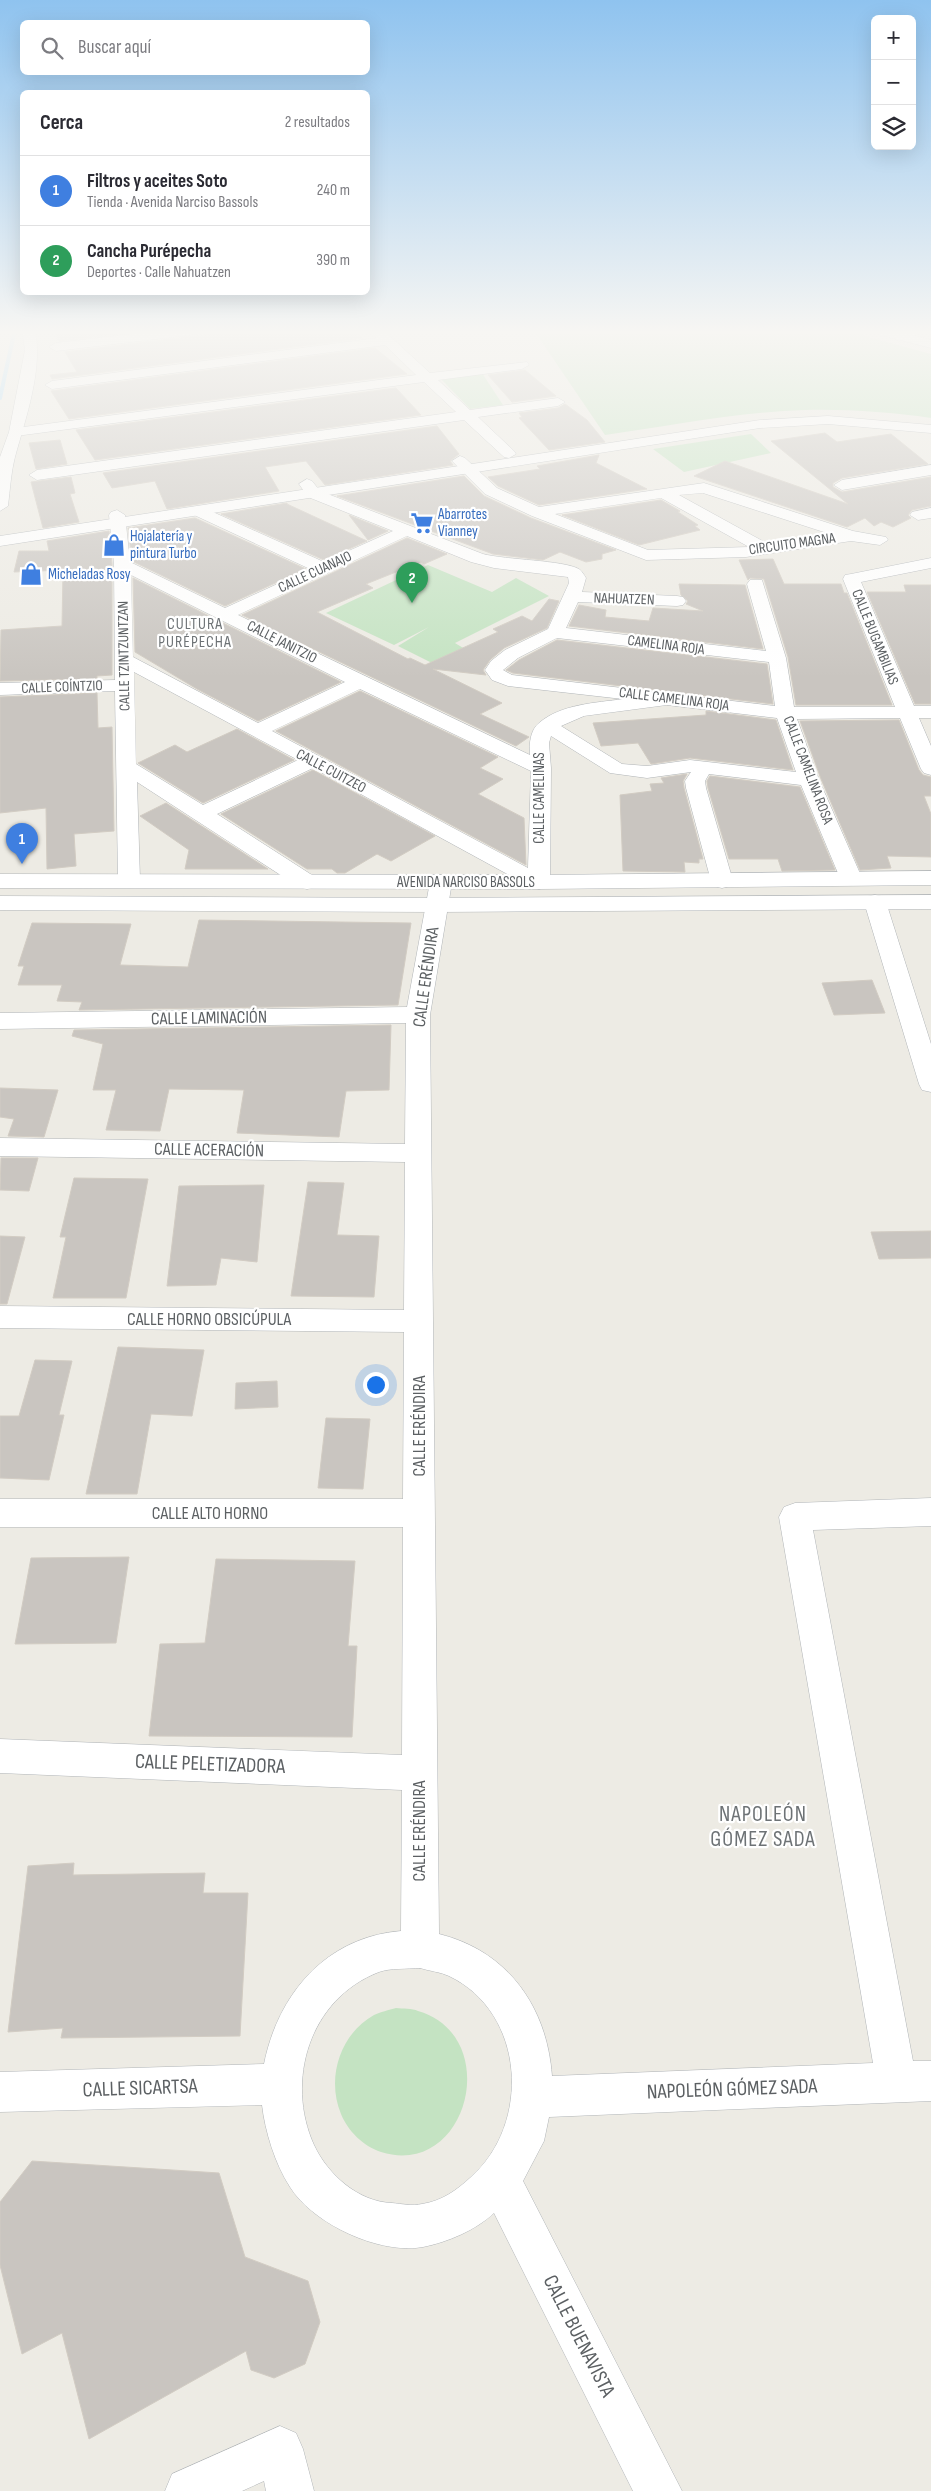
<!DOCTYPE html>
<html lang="es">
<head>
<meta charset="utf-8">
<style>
  :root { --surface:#fff; --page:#f2f2f3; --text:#2b2b33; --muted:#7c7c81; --line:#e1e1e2; --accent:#dc3f3b }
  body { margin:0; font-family:"Sofia Sans Condensed",sans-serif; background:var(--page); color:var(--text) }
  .controls { position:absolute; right:15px; top:15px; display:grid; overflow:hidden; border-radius:8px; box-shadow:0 5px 20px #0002 }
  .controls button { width:45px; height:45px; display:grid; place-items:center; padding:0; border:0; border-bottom:1px solid var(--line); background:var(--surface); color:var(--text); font:25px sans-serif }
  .you { position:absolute; left:375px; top:1384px; width:18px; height:18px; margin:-12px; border:4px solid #fff; border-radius:50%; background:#1a73e8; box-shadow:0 0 0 8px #1a73e833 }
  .badge { display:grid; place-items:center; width:32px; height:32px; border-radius:50%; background:var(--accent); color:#fff; font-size:16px; font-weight:700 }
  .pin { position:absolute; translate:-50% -41px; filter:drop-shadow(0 1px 2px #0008) }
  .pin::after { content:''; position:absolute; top:26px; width:18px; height:15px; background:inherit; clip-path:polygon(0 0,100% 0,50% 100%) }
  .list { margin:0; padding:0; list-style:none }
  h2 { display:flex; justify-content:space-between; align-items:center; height:65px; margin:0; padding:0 20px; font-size:21px }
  h2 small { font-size:16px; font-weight:400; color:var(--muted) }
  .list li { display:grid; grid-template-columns:32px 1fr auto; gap:15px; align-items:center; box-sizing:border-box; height:70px; padding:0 20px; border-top:1px solid var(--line) }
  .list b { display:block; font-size:19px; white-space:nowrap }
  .list p { margin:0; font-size:16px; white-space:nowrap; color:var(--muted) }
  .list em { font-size:16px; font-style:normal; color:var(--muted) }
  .icon { flex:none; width:28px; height:28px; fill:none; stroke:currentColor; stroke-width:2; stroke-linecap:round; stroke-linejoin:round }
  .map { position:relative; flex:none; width:931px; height:2491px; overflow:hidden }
  .search { position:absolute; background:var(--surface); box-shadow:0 5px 20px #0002; left:20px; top:20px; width:350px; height:55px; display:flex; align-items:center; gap:12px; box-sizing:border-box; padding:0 18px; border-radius:8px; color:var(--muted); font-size:19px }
  .panel { position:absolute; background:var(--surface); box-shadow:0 5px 20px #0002; left:20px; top:90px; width:350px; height:205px; border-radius:8px }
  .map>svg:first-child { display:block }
  .green { fill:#c4e3c2 }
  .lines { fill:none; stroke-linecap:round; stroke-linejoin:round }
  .stream { stroke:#a9daf9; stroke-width:4 }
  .building { fill:#c9c5c0; stroke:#d2ccc3 }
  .minor-casing { stroke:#b1b5b8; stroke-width:1 }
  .tertiary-casing { stroke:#b1b5b8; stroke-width:1 }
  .minor { fill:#fff; fill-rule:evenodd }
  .tertiary { fill:#fff; fill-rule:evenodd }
  .labels { text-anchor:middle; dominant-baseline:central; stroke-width:4.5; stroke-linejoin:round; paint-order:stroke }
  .far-shop-label { font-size:15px; fill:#366cbe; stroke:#fff; text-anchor:start }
  .far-street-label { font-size:15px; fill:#5c6063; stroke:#fff }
  .far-neighbourhood-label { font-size:16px; letter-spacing:1px; fill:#6d7275; stroke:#fff }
  .street-label { font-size:18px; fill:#5c6063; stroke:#fff }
  .near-street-label { font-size:21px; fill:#5c6063; stroke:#fff }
  .near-neighbourhood-label { font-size:22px; letter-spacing:1px; fill:#6d7275; stroke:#fff }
</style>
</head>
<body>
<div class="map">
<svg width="931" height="2491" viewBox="0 0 931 2491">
  <rect width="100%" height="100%" fill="#edebe4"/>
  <path class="green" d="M533 329H847L865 336 931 354V418C890 412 847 409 805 410 738 412 671 426 605 435Z
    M482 373 503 405 470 409 442 380Z
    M751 434 771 453 684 472 653 449Z
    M428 565 492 592 516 578 549 596 455 643 478 657 448 671 398 646 429 627 394 645 326 613Z
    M396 2008C403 2009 412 2008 418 2011 504 2036 468 2179 381 2152 363 2146 348 2131 341 2114 326 2078 340 2034 374 2015 380 2012 389 2010 396 2008Z"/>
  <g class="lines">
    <path class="stream" d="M0 398 15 329"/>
  </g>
  <path class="building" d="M73 329H161L59 341 54 331Z
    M252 329H351L362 338 52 379 50 375 77 372 65 352Z
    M375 348 407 374 69 419 51 391Z
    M525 370 556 396 512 402 488 375Z
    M396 388 421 415 95 460 76 430Z
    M565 404 587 420 605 442 549 450 519 418 522 417 519 413 558 408Z
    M437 426 459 454 450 461 453 465 325 485 306 461 265 467 279 491 167 509 155 481 112 488 103 473Z
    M825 433 837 442 891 434 928 464 842 478 833 483V487L842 492 931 477V506L912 510 908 515 911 518 893 527 881 522 874 526 865 518 847 527 694 476 725 461 848 504 771 441Z
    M60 440 67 464 36 469 29 443Z
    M599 455 596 463 647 489 539 505 498 486 488 477 540 469 537 466Z
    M464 476 484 496 531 518 616 550 602 554V559L586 562 560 552 543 560 493 554 337 496Z
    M71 477 75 493 70 494 79 522 43 528 31 482Z
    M661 500 680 511 678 512 698 525 695 526 700 530 639 545 562 515Z
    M287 503V504L367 541 324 560 221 514Z
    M349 515 388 531 368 540Z
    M195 518 306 569 225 606 132 561 128 528Z
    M109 531 112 564V675L97 676V679L0 681 1 630 62 626 63 570 14 572 19 551H49L47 541Z
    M407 538 447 554 424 564 421 562 366 584 373 588 317 612 408 659 410 658 425 665 498 632 493 629 522 616 532 621 549 599 559 601 547 628 504 648 490 660 483 670 486 675 433 669 502 703 480 714 529 737 516 746 242 615Z
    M773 559 784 584H841L844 593H847L892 705H796L788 657 764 579 750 578 748 580 739 560Z
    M133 578 341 682 258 721 197 689 135 652Z
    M679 584 745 585 763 649 569 626 579 605 606 610 605 617 649 621 653 608 703 611 686 604 688 601 681 595Z
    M904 585H931V704H915L867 592H906Z
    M557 640 767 664 773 704 513 673 506 670 519 660Z
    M360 691 498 757 480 768 503 779 478 794 524 818 526 865 276 731Z
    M97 693 98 728 112 727 114 831 74 834 76 866 47 869 46 808 0 813V697Z
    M706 711 776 720 793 770 690 758 651 764 638 743 601 746 593 723 706 715Z
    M899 720 919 770 923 775 931 777V796H924L931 814V857L887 856 891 868 860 870 821 779 800 721Z
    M237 729 294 760 203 803 138 763 175 745 187 752Z
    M313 770 435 836 391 861 377 854 345 873H337L332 869H307L221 814Z
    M687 774 683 781 684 788 703 859H699V863L684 862 685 872 623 871 620 795 652 791 650 784 664 783 661 778Z
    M710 776 800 787 835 870 782 871 778 859H729L708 788 707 781Z
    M166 803 268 869H185L189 850 140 816Z
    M199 920 411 923 398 1005 79 1010 82 1002 57 1001 62 985H18L24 966H18L32 923 131 924 120 965 188 967Z
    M872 980 885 1013 834 1015 822 983Z
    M391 1025 389 1090 346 1091 339 1137 237 1133 244 1090 169 1089 160 1131 106 1130 116 1090H93L103 1044 72 1036 74 1030Z
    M0 1088 58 1090 44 1137 8 1136 14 1119 0 1117Z
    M1 1158H38L29 1191 0 1190Z
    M74 1178 148 1179 126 1298H53L66 1237H60Z
    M308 1182 344 1183 337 1235 379 1236 374 1297 291 1296Z
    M264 1185 257 1262 221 1258 216 1285 167 1286 179 1186Z
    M931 1231V1258L879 1259 871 1232Z
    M0 1236 25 1237 7 1304H0Z
    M118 1347 204 1350 192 1416 151 1414 137 1494H86Z
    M35 1360 72 1361 59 1415H64L49 1480 0 1478V1416H19Z
    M277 1381 278 1407 235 1409 236 1383Z
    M326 1418 370 1419 363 1489 318 1488Z
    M129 1557 116 1643 15 1644 31 1558Z
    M216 1559 355 1561 348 1646H357L352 1737 149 1736 160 1644 205 1643Z
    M74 1863 73 1875 205 1873 203 1893H248L240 2036 61 2038 63 2028 8 2032 28 1866Z
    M32 2161 219 2173 245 2257 308 2281 320 2322 305 2364 274 2378 251 2370 246 2351 89 2439 62 2333 22 2354 0 2265V2202Z"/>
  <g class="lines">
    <defs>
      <path id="minor" d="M175 329H213L206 333 56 351 49 347 56 343Z
        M368 329H382L430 373 527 362 529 365 522 369 438 380 470 410 558 398 565 402 558 406 478 417 514 451 516 454 509 458 504 457 464 420 37 480 29 475 37 470 456 412 424 382 16 436 9 432 16 428 416 375 385 345 52 389 45 385 52 381 377 338Z
        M909 329H927L925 332 899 341 892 337Z
        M460 456 465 458 497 488 539 507 704 483 853 531 886 537 888 540 880 545 851 541 746 557 646 560 532 516 485 494 452 461ZM703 493 830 534 768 544 679 495ZM661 498 749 547 648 550 555 514Z
        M931 465V475L842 490 834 485 842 480Z
        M307 479 312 481 320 491 483 554C506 560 563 560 579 569 582 571 584 575 586 578L582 592 677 596 683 597 686 601 683 605 677 606 578 602 566 628 766 651 747 584 750 580H762L786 658 794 707H895L843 579 845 575 851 574 931 558V568L861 582 914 706H931V718H919L931 746V775L924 773 921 769 900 718 797 719 819 780 862 878 859 883 851 885 843 883 840 878 801 785 709 774 705 781 706 788 733 881 730 886 722 888 714 886 711 881 686 788 685 781 691 772 647 778 610 773 551 736 549 743 551 768 550 882 547 887 539 889 531 887 313 768 217 814 315 877 318 882 315 887 307 889 299 887 137 782 140 880 137 885 129 887 121 885 118 880 115 691 0 695V683L115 680 114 564 109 515 111 512 117 510 125 515 130 562 225 608 310 569 192 514 190 511 192 508H204L324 562 393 531 308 497 299 484ZM407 536 471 562 494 568 568 577 569 583 548 629 505 650 491 661 485 670 492 680 508 686 623 699C596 703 561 704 539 723 530 730 529 745 530 755L238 615ZM131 575 345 682 258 723 133 657ZM557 638 769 662 775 706 512 675 503 670 518 658ZM134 672 298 760 203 805 136 764ZM360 689 531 771 528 868 272 731ZM667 705 777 718 796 772 690 760 647 766 622 764 561 726 584 716Z
        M931 508V518L918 520 910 515 912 512Z
        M441 875 449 877 452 882 430 1015 439 1934C508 1951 547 2007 552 2076L873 2063 779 1517 784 1507 795 1503 931 1498V1526L813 1530 913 2061H931V2101L549 2117 544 2141 523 2181 682 2491H633L494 2213C476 2230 448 2242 423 2247 380 2255 313 2224 290 2187 275 2164 265 2131 262 2105L0 2112V2072L264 2064C278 1994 326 1937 401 1931L402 1790 0 1773V1739L402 1755 403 1527H0V1499H403L404 1332 0 1328V1306L404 1310 405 1162 0 1156V1138L405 1144 406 1023 0 1029V1013L407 1007 430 882 433 877ZM420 1968C429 1971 441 1972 449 1976 526 2013 531 2124 471 2177 457 2190 442 2201 422 2204 413 2206 401 2204 392 2203 359 2202 328 2175 314 2145 285 2081 309 1999 379 1972 390 1968 407 1969 420 1968Z
        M875 895 883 897 886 902 931 1044V1092L922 1090 919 1084 864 902 867 897Z
        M280 2426 296 2433 303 2449 314 2491H266L264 2481 242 2491H165L172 2474Z"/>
      <path id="tertiary" d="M22 329H35C43 370 26 417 15 457 11 472 10 490 8 506L0 511V457L9 432 25 350Z
        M869 329H889L931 340V348L870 332Z
        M828 416 931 425V433L828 424 760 428 0 546V536L760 420Z
        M931 871V885L539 889 0 888V874L539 875Z
        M931 895V909L437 912 0 910V896L437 898Z"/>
    </defs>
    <use href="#minor" class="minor-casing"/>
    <use href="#tertiary" class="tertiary-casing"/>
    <use href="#minor" class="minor"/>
    <use href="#tertiary" class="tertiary"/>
  </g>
  <linearGradient id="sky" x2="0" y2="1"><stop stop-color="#8fc3ef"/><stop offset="0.49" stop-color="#f7f6f3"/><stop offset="1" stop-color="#f7f6f3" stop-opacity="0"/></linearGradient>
  <rect width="931" height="678" fill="url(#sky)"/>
  <defs>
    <symbol id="supermarket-bare" viewBox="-9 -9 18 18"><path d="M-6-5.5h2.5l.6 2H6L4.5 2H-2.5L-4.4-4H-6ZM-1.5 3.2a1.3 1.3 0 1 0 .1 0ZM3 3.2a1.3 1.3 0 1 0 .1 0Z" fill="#3f7fe0" stroke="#fff" stroke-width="2.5" paint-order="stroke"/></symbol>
    <symbol id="shop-bare" viewBox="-9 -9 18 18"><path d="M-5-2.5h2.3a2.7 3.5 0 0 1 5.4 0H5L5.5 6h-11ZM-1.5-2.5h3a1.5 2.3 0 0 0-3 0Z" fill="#3f7fe0" stroke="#fff" stroke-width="2.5" paint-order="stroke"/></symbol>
  </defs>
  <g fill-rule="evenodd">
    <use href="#supermarket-bare" x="406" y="507" width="32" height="32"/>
    <use href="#shop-bare" x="98" y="529" width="32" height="32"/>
    <use href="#shop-bare" x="15" y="558" width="32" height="32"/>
  </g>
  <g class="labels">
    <g class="far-shop-label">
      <text x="438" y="514">Abarrotes<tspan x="438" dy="17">Vianney</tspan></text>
      <text x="130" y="536">Hojalatería y<tspan x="130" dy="17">pintura Turbo</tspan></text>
      <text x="48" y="574">Micheladas Rosy</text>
    </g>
    <g class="far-street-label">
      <text transform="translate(792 544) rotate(-8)">CIRCUITO MAGNA</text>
      <text transform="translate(315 572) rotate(-25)">CALLE CUANAJO</text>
      <text transform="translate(624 599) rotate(2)">NAHUATZEN</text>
      <text transform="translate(875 637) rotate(68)">CALLE BUGAMBILIAS</text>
      <text transform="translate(282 642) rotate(27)">CALLE JANITZIO</text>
      <text transform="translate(666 645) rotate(7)">CAMELINA ROJA</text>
      <text transform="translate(124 656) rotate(-91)">CALLE TZINTZUNTZAN</text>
      <text transform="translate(62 687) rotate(-2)">CALLE COÍNTZIO</text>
      <text transform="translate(674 699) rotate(7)">CALLE CAMELINA ROJA</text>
      <text transform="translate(808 770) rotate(69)">CALLE CAMELINA ROSA</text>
      <text transform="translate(331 771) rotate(28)">CALLE CUITZEO</text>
      <text transform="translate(539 798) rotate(-90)">CALLE CAMELINAS</text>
      <text x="466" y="882">AVENIDA NARCISO BASSOLS</text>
    </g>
    <g class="far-neighbourhood-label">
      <text x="195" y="624">CULTURA<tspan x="195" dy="18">PURÉPECHA</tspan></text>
    </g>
    <g class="street-label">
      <text transform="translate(426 977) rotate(-82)">CALLE ERÉNDIRA</text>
      <text transform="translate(209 1018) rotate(-1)">CALLE LAMINACIÓN</text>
      <text transform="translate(209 1150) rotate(1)">CALLE ACERACIÓN</text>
      <text x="209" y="1319">CALLE HORNO OBSICÚPULA</text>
      <text transform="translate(419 1426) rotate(-90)">CALLE ERÉNDIRA</text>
      <text x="210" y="1513">CALLE ALTO HORNO</text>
      <text transform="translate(419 1831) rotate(-90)">CALLE ERÉNDIRA</text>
    </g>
    <g class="near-street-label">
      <text transform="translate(210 1764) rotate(2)">CALLE PELETIZADORA</text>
      <text transform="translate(140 2088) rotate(-2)">CALLE SICARTSA</text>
      <text transform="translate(732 2089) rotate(-2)">NAPOLEÓN GÓMEZ SADA</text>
      <text transform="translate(579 2336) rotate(63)">CALLE BUENAVISTA</text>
    </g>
    <g class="near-neighbourhood-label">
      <text x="763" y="1814">NAPOLEÓN<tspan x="763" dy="25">GÓMEZ SADA</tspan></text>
    </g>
  </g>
</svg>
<div class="controls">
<button>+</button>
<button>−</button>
<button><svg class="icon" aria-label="layers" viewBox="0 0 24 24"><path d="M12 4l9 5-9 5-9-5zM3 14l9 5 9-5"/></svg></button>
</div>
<div class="you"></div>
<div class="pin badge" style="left:22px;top:864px;background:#3f7fe0">1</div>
<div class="pin badge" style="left:412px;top:603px;background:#2e9e5b">2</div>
<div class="search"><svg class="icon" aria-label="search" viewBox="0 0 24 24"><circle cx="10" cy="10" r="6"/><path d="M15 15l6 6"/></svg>Buscar aquí</div>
<section class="panel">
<h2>Cerca<small>2 resultados</small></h2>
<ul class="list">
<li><span class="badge" style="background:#3f7fe0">1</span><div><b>Filtros y aceites Soto</b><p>Tienda · Avenida Narciso Bassols</p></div><em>240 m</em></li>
<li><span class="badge" style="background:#2e9e5b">2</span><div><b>Cancha Purépecha</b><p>Deportes · Calle Nahuatzen</p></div><em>390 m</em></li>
</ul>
</section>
</div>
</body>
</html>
